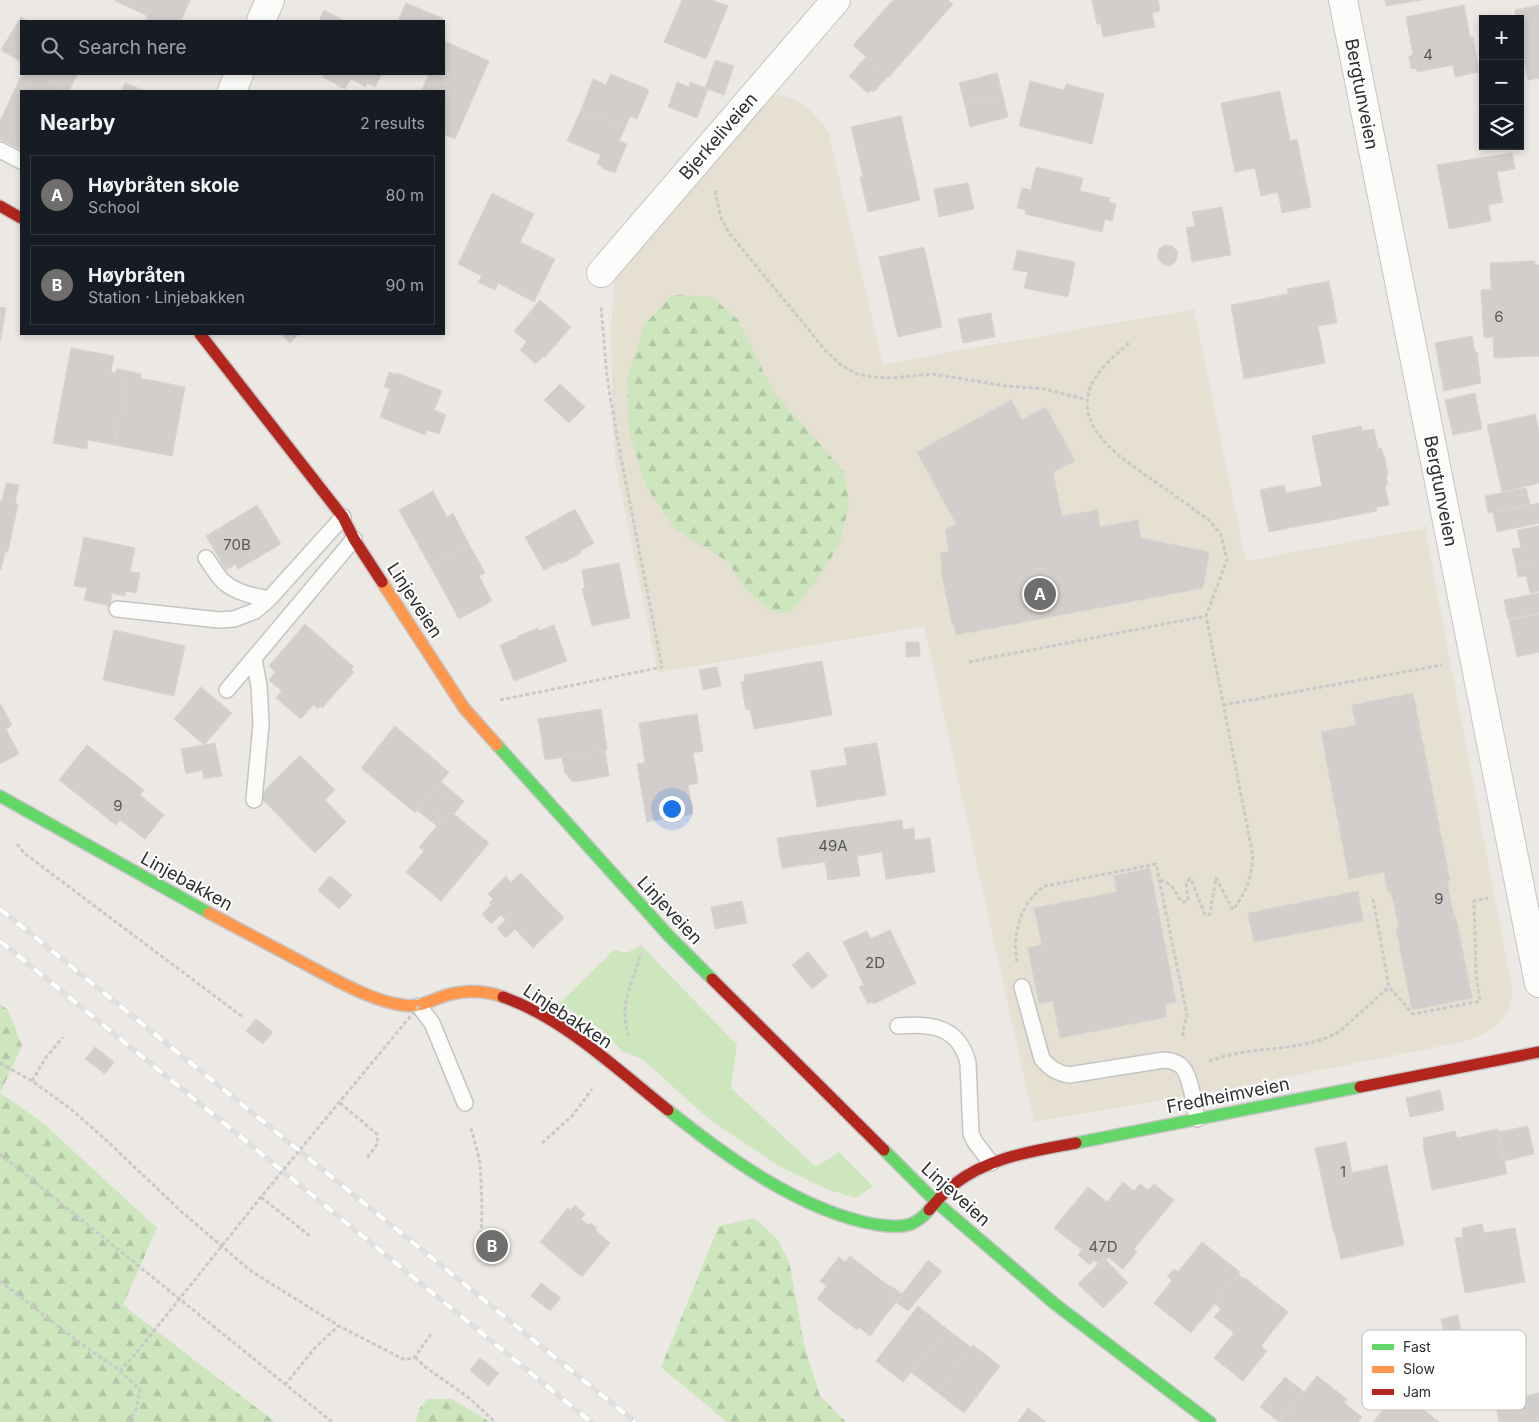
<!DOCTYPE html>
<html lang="en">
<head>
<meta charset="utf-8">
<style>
  :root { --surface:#171b24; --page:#242831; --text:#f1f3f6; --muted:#9ea1a6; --line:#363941; --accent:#706f6e }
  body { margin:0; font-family:Inter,sans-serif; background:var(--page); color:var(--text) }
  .controls { position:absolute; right:15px; top:15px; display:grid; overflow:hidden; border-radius:0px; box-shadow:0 2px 8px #0003 }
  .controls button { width:45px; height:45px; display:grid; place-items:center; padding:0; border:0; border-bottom:1px solid var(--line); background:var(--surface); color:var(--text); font:25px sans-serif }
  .you { position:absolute; left:671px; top:808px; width:18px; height:18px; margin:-12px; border:4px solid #fff; border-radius:50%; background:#1a73e8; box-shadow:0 0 0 8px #1a73e833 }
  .badge { display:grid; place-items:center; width:32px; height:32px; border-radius:50%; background:var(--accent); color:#fff; font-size:16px; font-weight:700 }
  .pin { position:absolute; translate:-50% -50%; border:2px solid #fff; box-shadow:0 1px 5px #0006 }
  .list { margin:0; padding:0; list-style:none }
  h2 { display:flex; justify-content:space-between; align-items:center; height:65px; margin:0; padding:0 20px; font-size:21px }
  h2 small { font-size:16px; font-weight:400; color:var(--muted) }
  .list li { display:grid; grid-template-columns:32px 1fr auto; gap:15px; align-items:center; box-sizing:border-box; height:80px; margin:0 10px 10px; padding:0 10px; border:1px solid var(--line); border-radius:0px }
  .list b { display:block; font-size:19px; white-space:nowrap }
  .list p { margin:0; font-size:16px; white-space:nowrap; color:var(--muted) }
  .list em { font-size:16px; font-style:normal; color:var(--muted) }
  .icon { flex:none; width:28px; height:28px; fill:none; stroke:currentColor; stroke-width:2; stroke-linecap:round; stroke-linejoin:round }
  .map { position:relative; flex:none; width:1539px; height:1422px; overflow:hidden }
  .search { position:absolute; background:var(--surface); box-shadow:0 2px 8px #0003; left:20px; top:20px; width:425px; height:55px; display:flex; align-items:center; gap:12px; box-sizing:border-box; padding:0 18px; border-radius:0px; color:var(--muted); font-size:19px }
  .panel { position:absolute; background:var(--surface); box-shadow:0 2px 8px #0003; left:20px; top:90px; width:425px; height:245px; border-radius:0px }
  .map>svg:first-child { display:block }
  .education { fill:#e6e0d3 }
  .grass { fill:#cee6be }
  .forest { fill:url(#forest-firs) }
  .building { fill:#d1cecb; stroke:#d7d4d0 }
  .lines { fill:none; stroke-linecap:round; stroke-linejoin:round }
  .lane-casing { stroke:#c5c4c5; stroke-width:18 }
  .street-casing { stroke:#c5c4c5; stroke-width:30 }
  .fast-casing { stroke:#c5c4c5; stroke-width:14 }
  .slow-casing { stroke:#c5c4c5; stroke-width:14 }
  .jam-casing { stroke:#c5c4c5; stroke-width:14 }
  .path { stroke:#c9c9c8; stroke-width:3; stroke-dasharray:4 2.5; stroke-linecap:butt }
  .lane { stroke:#fcfcfb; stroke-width:15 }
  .street { stroke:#fcfcfb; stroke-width:28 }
  .fast { stroke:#63d668; stroke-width:11 }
  .slow { stroke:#ff974d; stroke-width:11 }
  .jam { stroke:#b3261e; stroke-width:11 }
  .rail-casing { stroke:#dfdfe1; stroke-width:5.5 }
  .rail { stroke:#fff; stroke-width:4; stroke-dasharray:11; stroke-linecap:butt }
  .path-bridge { stroke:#c9c9c8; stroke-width:3; stroke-dasharray:4 2.5; stroke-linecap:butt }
  .labels { text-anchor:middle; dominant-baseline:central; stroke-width:4; stroke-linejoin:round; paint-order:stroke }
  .number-label { font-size:15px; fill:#585857 }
  .street-label { font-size:18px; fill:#2e2e2e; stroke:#fff }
  .key { fill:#fff; stroke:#c0c0c0; stroke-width:1 }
  .key-label { font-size:14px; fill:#2e2e2e }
</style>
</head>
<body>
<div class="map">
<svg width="1539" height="1422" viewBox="0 0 1539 1422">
  <defs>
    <pattern id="forest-firs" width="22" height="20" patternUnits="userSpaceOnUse" patternTransform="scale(1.25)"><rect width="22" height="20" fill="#cee6be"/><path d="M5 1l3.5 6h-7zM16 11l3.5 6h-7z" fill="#b1c6a4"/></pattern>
  </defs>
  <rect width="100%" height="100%" fill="#ece8e4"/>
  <path class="education" d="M771 95H780L793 99 809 108 828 131 883 364 1194 309 1246 561 1425 528 1513 994 1507 1014 1496 1026 1487 1032 1473 1039 1453 1044 1221 1090 1034 1122 924 626 658 673 616 467 613 432 611 328 615 270Z"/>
  <path class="grass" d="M641 945 737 1045 731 1088 816 1167 839 1152 873 1186 856 1198 826 1189 779 1166 709 1119 642 1059 623 1052 601 1029 569 1009 559 1004 614 950 627 953Z"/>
  <path class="forest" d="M672 295 712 297 738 320 774 393 806 428 844 472 849 503 840 544 818 578 793 610 782 613 769 610 746 590 727 561 674 528 646 486 629 432 627 378 645 324Z
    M0 1004 8 1010 22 1046 0 1093Z
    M0 1093 42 1122 157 1228 123 1305 275 1422H0Z
    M754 1218 777 1239 789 1261 804 1344 820 1396 846 1422H727L661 1367 719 1226Z
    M427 1399H452L490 1422H416L419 1409Z"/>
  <path class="building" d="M115 0H190L181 21H145L148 16 115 1Z
    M682 0H712L728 6 706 59 664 42Z
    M893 0H948L953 4 889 77 853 45Z
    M1092 0H1158L1160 11 1152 13 1155 27 1103 37 1101 24H1097Z
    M1385 0H1422L1386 6Z
    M406 3 425 11 421 21H398Z
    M1464 5 1470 37H1473L1479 72 1455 77 1453 65 1417 72 1416 68 1411 69 1409 56 1413 55 1406 17Z
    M1539 5V78L1528 80 1520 39V19H1516L1515 10Z
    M324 10 345 21H319Z
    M425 11 444 19 443 21H421Z
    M21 17 28 21H21V62L1 50Z
    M444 41 489 61 455 139 444 134V91H421L429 74H444Z
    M866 57 888 76 874 92 871 90 868 93 849 76Z
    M715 60 734 66 724 95 705 88Z
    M997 73 1003 96 965 105 959 83Z
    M22 74H41L69 90 21 91V149L0 139V121Z
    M41 74H78L69 90Z
    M324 74H386L385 76 382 74 375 87 367 83 366 87 351 79 345 89 323 77Z
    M611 74 649 90 637 119 630 116 625 128 581 110 593 79 606 85Z
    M1030 81 1064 90 1066 84 1104 94 1092 144 1019 126Z
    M677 82 689 87 690 82 708 89 697 118 668 107Z
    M125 83 145 91H122Z
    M1280 91 1290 141 1297 139 1311 207 1282 213 1278 192 1261 196 1255 168 1235 172 1221 103Z
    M1003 96 1008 117 970 127 965 105Z
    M581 110 625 128 619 141 627 144 615 173 602 168V166L597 164 601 155 567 141Z
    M901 116 920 200 868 212 860 177H863L851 127Z
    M1512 153 1515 169 1497 172 1503 202 1488 205 1491 221 1449 229 1437 165Z
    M1036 167 1083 178 1080 191 1110 198 1109 202 1116 204 1112 221 1105 219 1102 232 1025 214 1026 210 1017 208 1022 188 1031 190Z
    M968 183 974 209 939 217 934 189Z
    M492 193 534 214 520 242 555 259 534 302 498 283 495 290 478 282 482 276 458 264Z
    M1222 207 1231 255 1192 262 1186 228 1195 226 1192 212Z
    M1165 245 1172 246 1178 252 1176 261 1170 266 1163 264 1157 257 1159 249Z
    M924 247 942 327 898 337 879 257Z
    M1017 250 1075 262 1068 297 1024 288 1028 272 1013 270Z
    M1535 261V265H1539V356L1494 358 1493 337 1484 338 1481 290 1491 289 1490 263Z
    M1329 281 1337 323 1318 326 1325 363 1244 379 1231 305 1288 294 1287 289Z
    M540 300 571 327 545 357 543 356 536 364 520 350 527 342 514 331Z
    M0 307 6 308 0 343Z
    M991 313 995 337 963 343 958 319Z
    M281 334H299L290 343Z
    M1472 336 1475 352H1477L1481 383 1444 391 1435 343Z
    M71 348 114 356 111 372 116 373 117 369 128 371 114 445 88 440 87 449 53 443Z
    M128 371 141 374 140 378 185 387 172 456 114 445Z
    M389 372 396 375 397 373 442 391 434 410 446 415 439 434 426 430 425 435 380 417 390 389 384 387Z
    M560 384 585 407 569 423 544 400Z
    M1475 393 1482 429 1453 435 1445 400Z
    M1011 400 1022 420 1046 407 1075 461 1053 472 1062 516 1097 510 1100 527 1138 520 1141 538 1209 552 1203 588 956 635 954 624H952L941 570H943L940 553 949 552 945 530 956 524 917 452Z
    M1535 414 1539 431V483L1502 492 1487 425Z
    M1361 426 1362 431 1374 429 1378 449 1381 448 1383 455H1384L1388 475 1386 476 1388 484 1385 485 1389 505 1376 507 1377 511 1269 532 1260 490 1284 485 1286 493 1322 486 1312 436Z
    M6 483 19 485 15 504H18L8 552H5L1 570H0V500L2 501Z
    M1526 488 1530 504 1488 513 1485 496Z
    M433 491 447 517 453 513 469 544 430 566 399 510Z
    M1539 503V523L1497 532 1493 512Z
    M257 505 281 544 238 569 236 564 226 570 206 536Z
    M575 509 594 543 580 551 581 553 561 564 560 562 544 570 525 537Z
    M1539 526V561L1516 565 1512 549 1521 548 1517 530Z
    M84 537 135 548 130 572 140 573 136 593 126 591 125 596 112 593 110 606 84 600 87 588 74 586Z
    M469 544 485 573 479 576 492 601 459 619 430 566Z
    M1539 561V591L1530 593 1526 576 1518 577 1516 565Z
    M619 563 630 618 592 626 582 589 585 588 582 570Z
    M1539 593V613L1508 619 1504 600Z
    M1539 614V652L1517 657 1509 620Z
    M305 624 354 667 351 670 354 672 322 708 320 706 318 709 313 705 301 719 276 698 282 691 269 680 275 672 269 666Z
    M554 625 567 661 514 681 500 645 518 638V636L538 628 539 631Z
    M114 630 185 646 174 696 103 680Z
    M906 642H919L920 656 906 657Z
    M822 661 832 715 754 729 750 709 746 710 741 682 745 681 744 675Z
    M717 667 721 686 703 690 699 670Z
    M201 687 232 713 204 745 174 719Z
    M1413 693 1450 880 1447 881 1454 917H1456L1472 998 1412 1010 1396 928 1399 927 1391 891 1388 892 1384 872 1349 879 1321 732 1356 725 1352 705Z
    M0 703 12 725 6 729 19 754 0 764Z
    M601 709 607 750 545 760 538 719Z
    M697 714 703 751 693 753 698 783 688 785 693 814 647 822 637 764 645 763 639 723Z
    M395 726 449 772 415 813 361 768Z
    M215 743 222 776 204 779 202 770 186 774 181 749Z
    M877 743 886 795 817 807 811 771 847 765 844 748Z
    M87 745 144 790 140 795 164 815 145 839 120 820 116 825 59 780Z
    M605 750 609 776 573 782 565 773 562 757Z
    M300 755 335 790 325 800 346 822 315 853 259 796Z
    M441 782 451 790 428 819 417 810Z
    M451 790 464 801 454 814 450 811 437 826 428 819Z
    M450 811 489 843 441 901 406 872 424 851 419 847Z
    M902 820 903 830 914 828 915 840 930 838 935 872 886 879 882 852 857 856 860 876 828 880 825 862 782 868 777 838Z
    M1150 868 1176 1002 1165 1004 1167 1017 1060 1038 1053 1001 1039 1004 1028 948 1042 945 1034 908 1117 892 1114 876Z
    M521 873 564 918 533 948 515 929 506 938 497 928 506 920 501 915 491 924 482 914 491 905 489 903 493 899 488 894 506 876 511 882Z
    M330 876 352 895 339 909 318 890Z
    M1358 891 1363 921 1254 942 1248 913Z
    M742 901 747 923 715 929 711 907Z
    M890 930 916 983 874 1004 872 1001 868 1004 859 987 864 985 843 942 867 931 871 939Z
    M808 952 828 976 812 989 792 965Z
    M256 1019 273 1032 263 1044 246 1031Z
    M95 1047 114 1062 105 1074 85 1059Z
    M1440 1090 1444 1110 1410 1117 1406 1098Z
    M1528 1126 1534 1154 1504 1161 1498 1132Z
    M1498 1129 1507 1174 1432 1190 1423 1145H1424L1423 1138 1455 1131 1457 1138Z
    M1346 1142 1352 1173 1387 1165 1404 1245 1341 1259 1334 1230H1333L1315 1148Z
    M1123 1182 1134 1191 1140 1184 1148 1190 1154 1184 1174 1200 1134 1249 1137 1252 1123 1269 1108 1257 1101 1266 1094 1260 1090 1265 1078 1255 1082 1250 1054 1228 1088 1187 1107 1202Z
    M575 1205 585 1214 581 1219 588 1225 590 1223 597 1228 595 1230 610 1243 582 1277 540 1242 568 1208 570 1211Z
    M1482 1224 1484 1233 1515 1228 1525 1282 1465 1293 1455 1238 1463 1237 1462 1228Z
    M1202 1242 1240 1272 1191 1333 1154 1303 1172 1280 1167 1277 1174 1269 1178 1272Z
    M850 1256 889 1286 890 1285 902 1294 870 1336 859 1327 857 1330 817 1299 827 1286 820 1281 839 1257 845 1262Z
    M1104 1258 1128 1283 1103 1308 1078 1284Z
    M928 1260 942 1271 908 1311 896 1302Z
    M1238 1274 1244 1279 1245 1278 1288 1312 1261 1346 1267 1351 1243 1381 1214 1358 1234 1333 1214 1317 1221 1309 1215 1304Z
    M541 1283 561 1298 550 1311 531 1296Z
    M918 1306 947 1329 903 1382 876 1361Z
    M1458 1315 1461 1330 1444 1334 1441 1319Z
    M947 1329 971 1347 969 1348 950 1373 953 1375 938 1393 911 1372Z
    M973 1345 1000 1366 964 1413 938 1393 953 1375 950 1373 969 1348Z
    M480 1358 499 1373 488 1386 470 1370Z
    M1317 1376 1347 1399 1344 1403 1362 1417 1358 1422H1280Z
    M1285 1377 1304 1392 1279 1422 1260 1407Z
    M1509 1388 1511 1399 1539 1393V1422H1499L1493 1391Z
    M1399 1390 1439 1422H1373Z
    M1028 1408 1046 1422H1018Z"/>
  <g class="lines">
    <defs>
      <path id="lane" d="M0 150 21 161
        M206 558C212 566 217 576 225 583 237 593 254 596 269 599
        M117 609 219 620 234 619 255 611 269 599 343 517
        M227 690 354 539
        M254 800 261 724 259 686 254 659
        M1022 987 1042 1059C1050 1068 1057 1073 1069 1075L1164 1060C1169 1060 1175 1062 1180 1065 1191 1073 1194 1106 1197 1119
        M419 1006 432 1023 465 1103
        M898 1026C930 1023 959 1026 968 1063L971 1134 975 1142 991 1163"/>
      <path id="street" d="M1343 0 1539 983
        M261 21 270 0
        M232 91 239 74
        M601 273 836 0"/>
      <path id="fast" d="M497 745 669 936 712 979
        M0 796 209 913
        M668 1110C725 1156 800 1210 873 1224 885 1226 899 1228 911 1224 918 1221 924 1216 929 1210
        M1076 1143 1360 1087
        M884 1150 936 1202 1055 1304 1210 1422"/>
      <path id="slow" d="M382 582 464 708 497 745
        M209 913C243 931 277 949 311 967 337 981 373 1001 402 1005 420 1008 431 1000 447 995 466 990 484 990 503 997"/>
      <path id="jam" d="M0 206 21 218
        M200 334 343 517 354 539 382 582
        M712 979 884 1150
        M503 997C562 1017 619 1071 668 1110
        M1360 1087 1539 1052
        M929 1210C937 1201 944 1192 953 1185 989 1157 1033 1151 1076 1143"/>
    </defs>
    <use href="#lane" class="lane-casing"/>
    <use href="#street" class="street-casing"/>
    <use href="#fast" class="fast-casing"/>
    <use href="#slow" class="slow-casing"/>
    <use href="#jam" class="jam-casing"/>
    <path class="path" d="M715 191 721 218 730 234 826 351 841 365 857 374 872 377 892 378 933 374 1006 386 1044 389 1088 400
      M969 662 1206 616 1227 560 1221 535 1210 521C1192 508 1173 494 1154 481 1125 460 1075 431 1090 388 1097 369 1116 355 1130 342
      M500 700 662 667 617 437 607 377 601 306
      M1223 705 1442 665
      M17 844 24 853 244 1018
      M1160 880 1171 885 1181 901 1184 902 1188 901 1186 882 1190 879 1192 881 1205 915H1208L1210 914 1216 878 1233 910C1248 888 1250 882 1253 856L1206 616
      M1373 899 1389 987 1413 1014 1480 1001 1476 974 1474 901 1488 898
      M1017 962C1012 934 1020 903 1045 886L1156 864 1187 1015 1183 1030V1037
      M629 1036C617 1006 634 980 641 953
      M1209 1061C1218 1058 1228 1055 1239 1053 1273 1047 1310 1049 1340 1031L1389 987
      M0 1063 32 1081 71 1109 107 1141 183 1213 251 1271 339 1326 405 1360 415 1357 431 1334
      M32 1081 45 1059 63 1037
      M340 1103 377 1134 378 1143 367 1158
      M471 1128 480 1162 482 1208 481 1238
      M542 1143 573 1115 592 1089
      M0 1154 332 1422
      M261 1197 311 1237
      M0 1281 76 1340 120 1371 137 1352
      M415 1357 424 1366 469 1398 495 1422
      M120 1371 140 1390 136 1409 129 1422
      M285 1385 314 1349 338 1326"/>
    <use href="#lane" class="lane"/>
    <use href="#street" class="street"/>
    <use href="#fast" class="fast"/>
    <use href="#slow" class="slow"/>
    <use href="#jam" class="jam"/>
    <defs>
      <path id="rail" d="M0 909 635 1422
        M0 941 591 1422"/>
    </defs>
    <use href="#rail" class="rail-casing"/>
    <use href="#rail" class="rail"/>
    <path class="path-bridge" d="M137 1352 261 1197 419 1006"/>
  </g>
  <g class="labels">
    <g class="number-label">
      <text x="1428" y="54">4</text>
      <text x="1499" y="316">6</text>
      <text x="237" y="544">70B</text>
      <text x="118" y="805">9</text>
      <text x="833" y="845">49A</text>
      <text x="1439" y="898">9</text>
      <text x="875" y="962">2D</text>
      <text x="1343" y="1171">1</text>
      <text x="1103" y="1246">47D</text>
    </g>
    <g class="street-label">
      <text transform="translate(1362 94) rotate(79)">Bergtunveien</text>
      <text transform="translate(718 136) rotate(-49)">Bjerkeliveien</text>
      <text transform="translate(1441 491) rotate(79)">Bergtunveien</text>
      <text transform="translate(415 600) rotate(57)">Linjeveien</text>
      <text transform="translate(187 881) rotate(29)">Linjebakken</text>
      <text transform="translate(670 910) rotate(47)">Linjeveien</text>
      <text transform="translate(568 1016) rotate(33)">Linjebakken</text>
      <text transform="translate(1228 1095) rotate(-11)">Fredheimveien</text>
      <text transform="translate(956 1194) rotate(42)">Linjeveien</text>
    </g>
  </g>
  <rect x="1362" y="1330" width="164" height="80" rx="8" class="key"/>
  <rect x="1372" y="1344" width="22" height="6" fill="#63d668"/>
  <rect x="1372" y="1366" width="22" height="7" fill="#ff974d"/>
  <rect x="1372" y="1389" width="22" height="6" fill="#b3261e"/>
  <g class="key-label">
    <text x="1403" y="1352">Fast</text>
    <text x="1403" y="1374">Slow</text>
    <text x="1403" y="1397">Jam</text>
  </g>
</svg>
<div class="controls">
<button>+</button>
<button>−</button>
<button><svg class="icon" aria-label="layers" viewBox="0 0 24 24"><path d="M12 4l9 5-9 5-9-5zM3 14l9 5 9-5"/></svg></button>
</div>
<div class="you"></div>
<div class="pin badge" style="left:1040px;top:594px">A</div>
<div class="pin badge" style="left:492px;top:1246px">B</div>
<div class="search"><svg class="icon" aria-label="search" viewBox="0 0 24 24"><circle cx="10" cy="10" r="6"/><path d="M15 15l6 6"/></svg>Search here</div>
<section class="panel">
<h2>Nearby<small>2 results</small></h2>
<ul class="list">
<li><span class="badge">A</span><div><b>Høybråten skole</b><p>School</p></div><em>80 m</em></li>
<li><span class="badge">B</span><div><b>Høybråten</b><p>Station · Linjebakken</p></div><em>90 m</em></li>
</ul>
</section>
</div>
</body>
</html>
